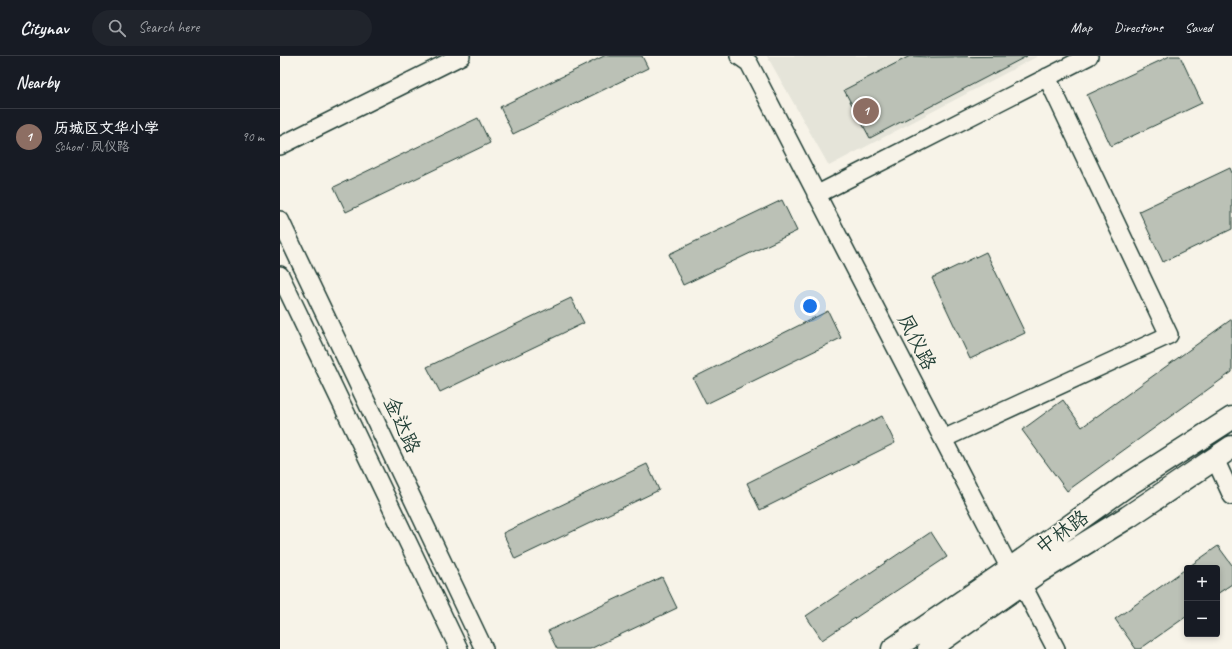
<!DOCTYPE html>
<html lang="en">
<head>
<meta charset="utf-8">
<style>
  :root { --surface:#171b24; --page:#20242c; --text:#f1f3f6; --muted:#9ea1a6; --line:#363941; --accent:#1f6fb2 }
  body { margin:0; font-family:Caveat,"LXGW WenKai TC",sans-serif; background:var(--page); color:var(--text) }
  .controls { position:absolute; right:12px; bottom:12px; display:grid; overflow:hidden; border-radius:4px; box-shadow:0 2px 6px #0003 }
  .controls button { width:36px; height:36px; display:grid; place-items:center; padding:0; border:0; border-bottom:1px solid var(--line); background:var(--surface); color:var(--text); font:20px sans-serif }
  .you { position:absolute; left:530px; top:250px; width:14px; height:14px; margin:-10px; border:3px solid #fff; border-radius:50%; background:#1a73e8; box-shadow:0 0 0 6px #1a73e833 }
  .badge { display:grid; place-items:center; width:26px; height:26px; border-radius:50%; background:var(--accent); color:#fff; font-size:13px; font-weight:700 }
  .pin { position:absolute; translate:-50% -50%; border:2px solid #fff; box-shadow:0 1px 4px #0006 }
  .list { margin:0; padding:0; list-style:none }
  h2 { display:flex; justify-content:space-between; align-items:center; height:52px; margin:0; padding:0 16px; font-size:17px }
  h2 small { font-size:13px; font-weight:400; color:var(--muted) }
  .list li { display:grid; grid-template-columns:26px 1fr auto; gap:12px; align-items:center; box-sizing:border-box; height:56px; padding:0 16px; border-top:1px solid var(--line) }
  .list b { display:block; font-size:15px; white-space:nowrap }
  .list p { margin:0; font-size:13px; white-space:nowrap; color:var(--muted) }
  .list em { font-size:13px; font-style:normal; color:var(--muted) }
  .icon { flex:none; width:22px; height:22px; fill:none; stroke:currentColor; stroke-width:2; stroke-linecap:round; stroke-linejoin:round }
  .map { position:relative; flex:none; width:952px; height:593px; overflow:hidden }
  header { display:flex; align-items:center; gap:24px; box-sizing:border-box; height:56px; padding:0 20px; background:var(--surface); border-bottom:1px solid var(--line) }
  header strong { font-size:19px }
  nav { display:flex; gap:22px; margin-inline-start:auto; font-size:14px }
  .search { width:280px; height:36px; background:var(--page); display:flex; align-items:center; gap:10px; box-sizing:border-box; padding:0 14px; border-radius:22px; color:var(--muted); font-size:15px }
  main { display:flex }
  aside { flex:1; background:var(--surface) }
  .map>svg:first-child { display:block }
  .built { fill:#e5e4d9 }
  .building { fill:#bbc1b6; stroke:#1f3d34 }
  .lines { fill:none; stroke-linecap:round; stroke-linejoin:round }
  .minor-casing { stroke:#1f3d34; stroke-width:20 }
  .major-casing { stroke:#1f3d34; stroke-width:25 }
  .minor { stroke:#f7f3e8; stroke-width:17 }
  .major { stroke:#f7f3e8; stroke-width:22 }
  .labels { text-anchor:middle; dominant-baseline:central; stroke-width:3; stroke-linejoin:round; paint-order:stroke }
  .street-label { font-size:20px; fill:#1f3d34; stroke:#f7f3e8 }
</style>
</head>
<body>
<header>
<strong>Citynav</strong>
<div class="search"><svg class="icon" aria-label="search" viewBox="0 0 24 24"><circle cx="10" cy="10" r="6"/><path d="M15 15l6 6"/></svg>Search here</div>
<nav><a>Map</a><a>Directions</a><a>Saved</a></nav>
</header>
<main>
<aside>
<h2>Nearby<small></small></h2>
<ul class="list">
<li><span class="badge" style="background:#8d6e63">1</span><div><b>历城区文华小学</b><p>School · 凤仪路</p></div><em>90 m</em></li>
</ul>
</aside>
<div class="map">
<svg width="952" height="593" viewBox="0 0 952 593">
  <rect width="100%" height="100%" fill="#f7f3e8"/>
  <filter id="ink" filterUnits="userSpaceOnUse"><feTurbulence type="fractalNoise" baseFrequency=".025" numOctaves="2"/><feDisplacementMap in="SourceGraphic" scale="8" xChannelSelector="R" yChannelSelector="G"/><feConvolveMatrix kernelMatrix="1 2 1 2 8 2 1 2 1" color-interpolation-filters="sRGB"/></filter>
  <g filter="url(#ink)">
    <path class="built" d="M487 0H758L549 110Z"/>
    <path class="building" d="M324 0H362L368 12 233 78 220 51Z
      M630 0 651 1 747 0 590 82 564 34Z
      M890 0H900L922 47 831 90 807 39Z
      M198 62 210 87 66 156 54 131Z
      M950 112 952 117V173L883 206 859 155Z
      M502 144 517 175 403 229 389 198Z
      M706 196 745 277 690 303 652 222Z
      M291 242 304 267 160 336 147 311Z
      M548 255 561 282 426 348 413 322Z
      M952 263V316L787 435 742 374 783 344 802 371Z
      M602 360 615 387 480 454 467 427Z
      M367 408 379 434 235 503 223 477Z
      M651 476 667 501 542 584 526 560Z
      M938 490 952 509V528L937 538V512H907Z
      M907 512V560L860 593H856L835 563Z
      M382 521 397 552 310 593H277L268 575Z"/>
    <g class="lines">
      <defs>
        <path id="minor" d="M459 0 469 7 730 513 742 528 776 593
          M0 90 181 0
          M536 139 809 0
          M0 164 204 593
          M0 219 179 593
          M663 383 889 279 767 21
          M935 403 952 440"/>
        <path id="major" d="M613 593 730 513 843 432 952 362
          M649 593 757 517 848 461 952 391"/>
      </defs>
      <use href="#minor" class="minor-casing"/>
      <use href="#major" class="major-casing"/>
      <use href="#minor" class="minor"/>
      <use href="#major" class="major"/>
    </g>
  </g>
  <g class="labels">
    <g class="street-label">
      <text transform="translate(637 286) rotate(63)">凤仪路</text>
      <text transform="translate(122 369) rotate(65)">金达路</text>
      <text transform="translate(782 476) rotate(-36)">中林路</text>
    </g>
  </g>
</svg>
<div class="controls">
<button>+</button>
<button>−</button>
</div>
<div class="you"></div>
<div class="pin badge" style="left:586px;top:55px;background:#8d6e63">1</div>
</div>
</main>
</body>
</html>
